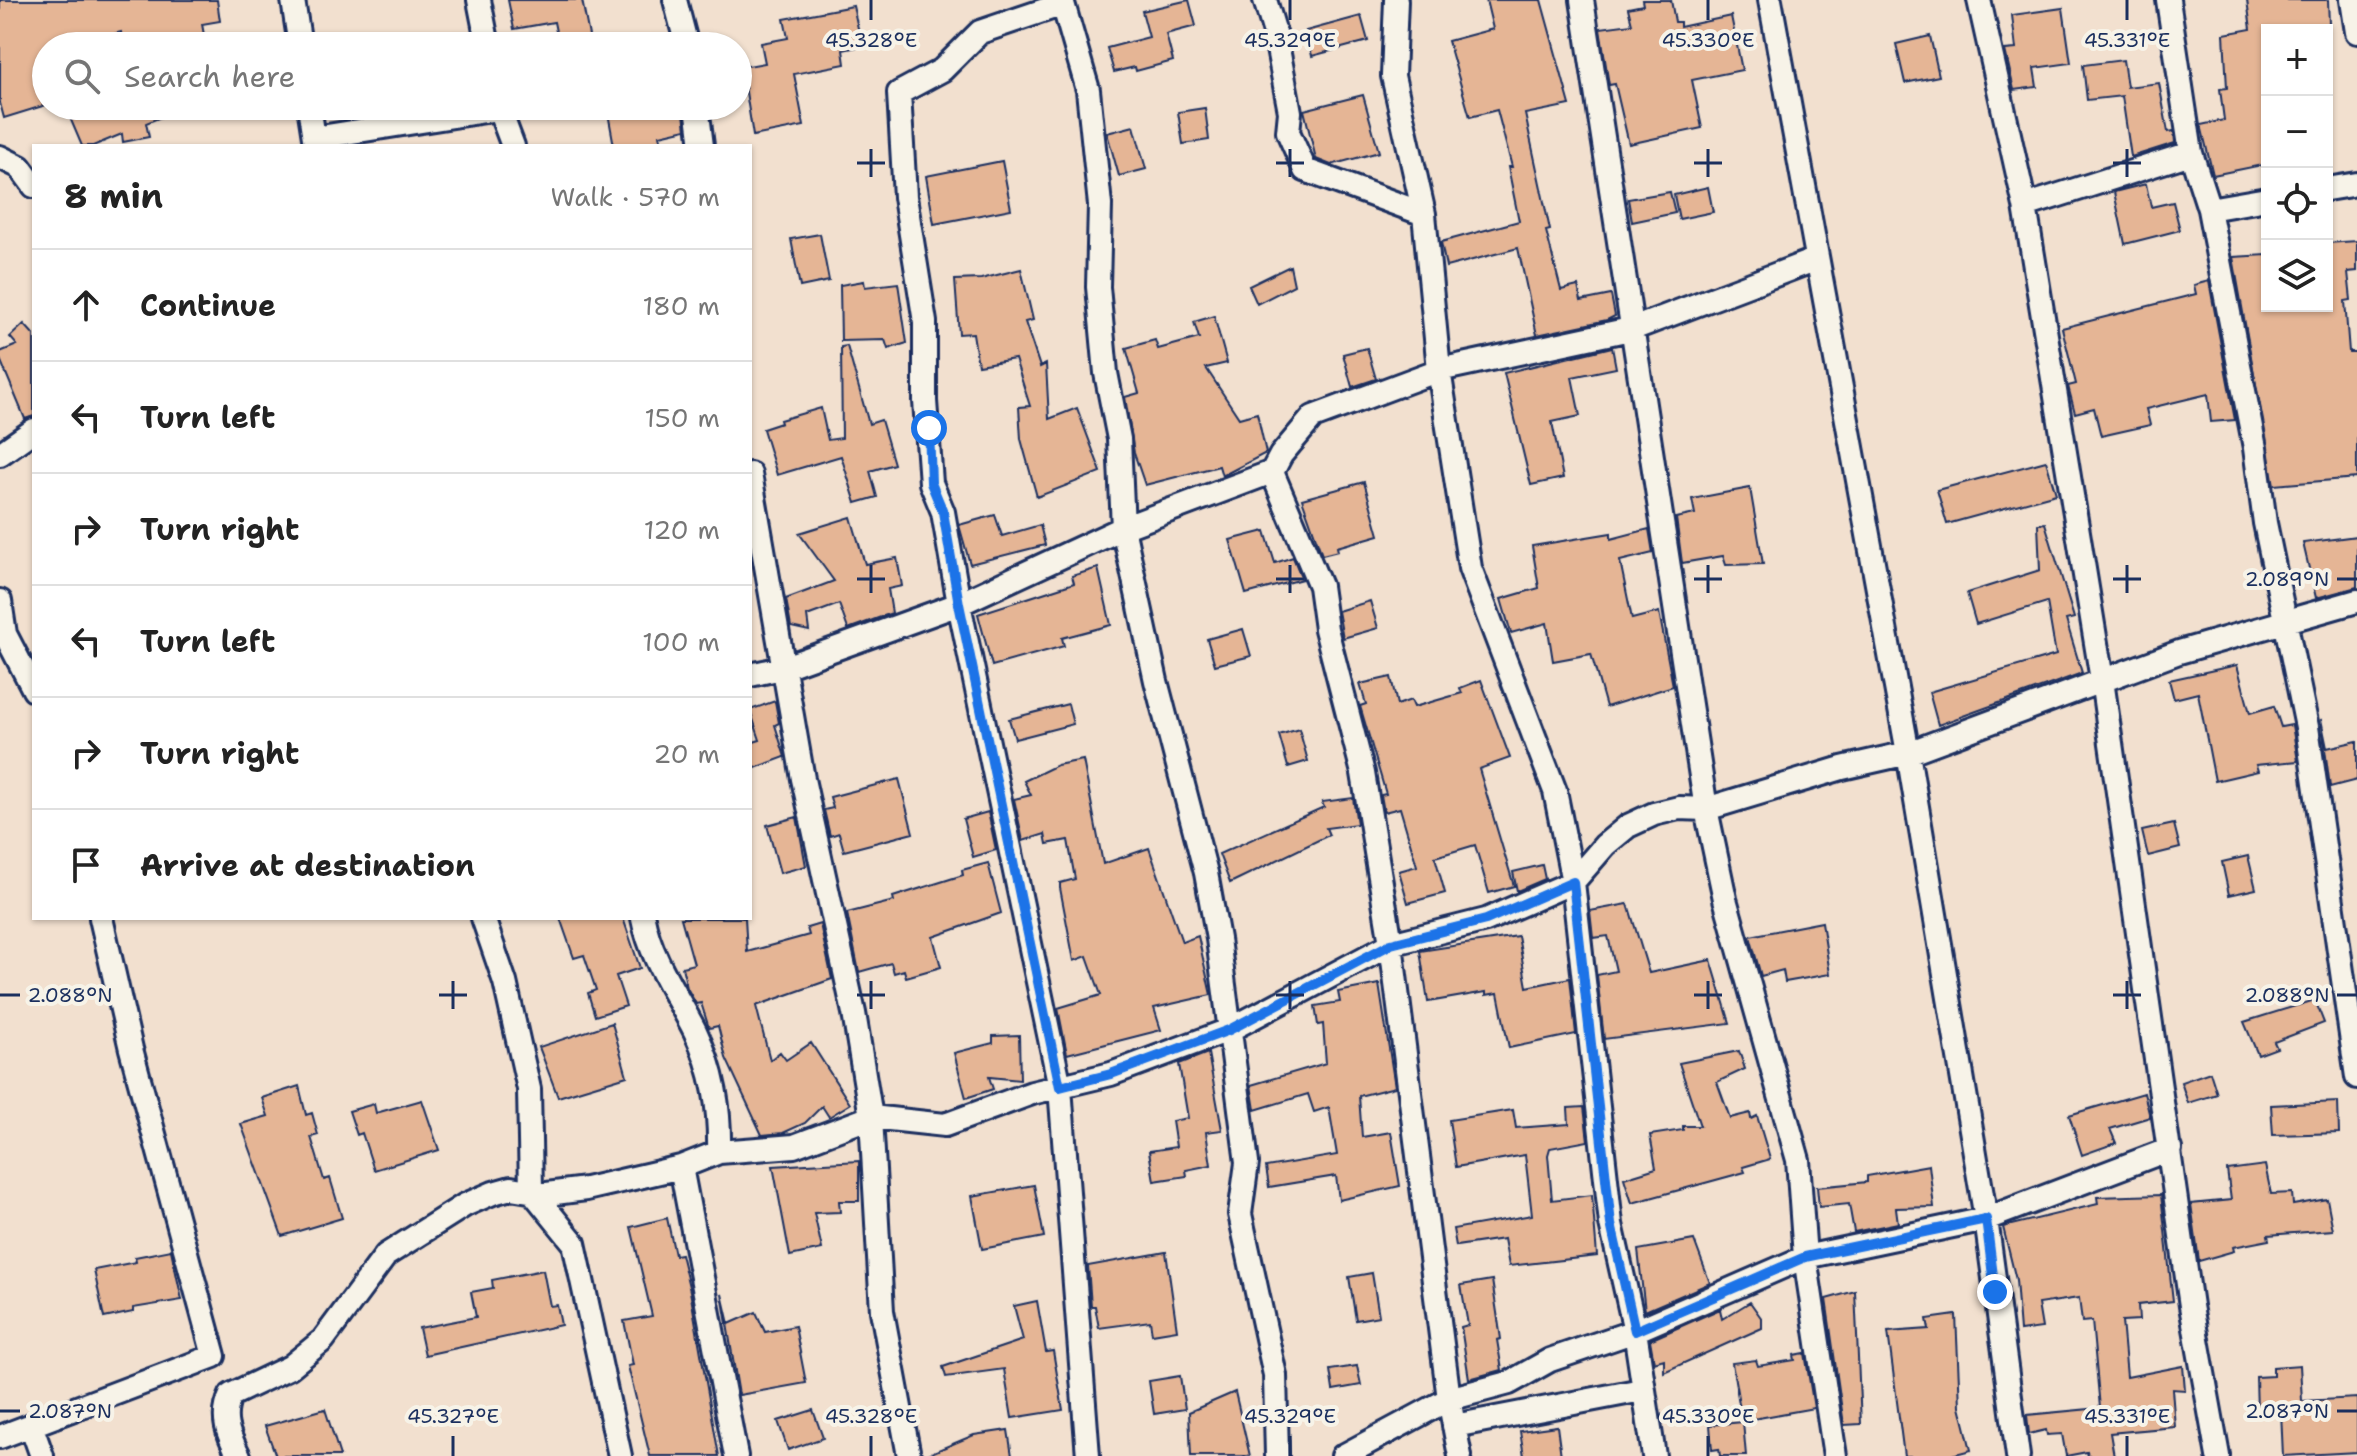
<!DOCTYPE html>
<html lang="en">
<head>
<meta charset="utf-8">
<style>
  :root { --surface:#fff; --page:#f2f2f2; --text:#222; --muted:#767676; --line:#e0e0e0 }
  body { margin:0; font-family:"Shantell Sans",sans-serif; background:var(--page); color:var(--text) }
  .controls { position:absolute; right:24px; top:24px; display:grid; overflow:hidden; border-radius:0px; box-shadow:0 2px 6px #0004 }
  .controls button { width:72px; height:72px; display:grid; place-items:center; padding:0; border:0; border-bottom:2px solid var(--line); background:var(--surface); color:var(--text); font:40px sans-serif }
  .stop { position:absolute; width:24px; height:24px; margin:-18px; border:6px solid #1a73e8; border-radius:50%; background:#fff }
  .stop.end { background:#1a73e8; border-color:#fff; box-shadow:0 2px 8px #0008 }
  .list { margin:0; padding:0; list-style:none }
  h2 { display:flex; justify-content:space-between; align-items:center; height:104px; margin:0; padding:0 32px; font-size:34px }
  h2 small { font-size:26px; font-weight:400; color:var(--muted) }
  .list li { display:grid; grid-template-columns:52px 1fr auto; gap:24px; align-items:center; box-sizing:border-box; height:112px; padding:0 32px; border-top:2px solid var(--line) }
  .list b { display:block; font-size:30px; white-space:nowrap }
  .list em { font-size:26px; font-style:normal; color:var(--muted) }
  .icon { flex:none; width:44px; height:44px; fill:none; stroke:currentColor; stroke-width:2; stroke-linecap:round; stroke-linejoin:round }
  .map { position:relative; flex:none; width:2357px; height:1456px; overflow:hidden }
  .search { position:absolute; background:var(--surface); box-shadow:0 2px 6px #0004; left:32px; top:32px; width:720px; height:88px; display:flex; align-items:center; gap:20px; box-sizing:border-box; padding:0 28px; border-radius:44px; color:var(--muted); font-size:30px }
  .panel { position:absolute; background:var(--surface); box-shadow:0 2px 6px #0004; left:32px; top:144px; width:720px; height:776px; border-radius:0px }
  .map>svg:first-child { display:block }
  .building { fill:#e5b595; stroke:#1b2f5e; stroke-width:2 }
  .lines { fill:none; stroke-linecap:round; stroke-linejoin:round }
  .minor-casing { stroke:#1b2f5e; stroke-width:28 }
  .minor { stroke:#f7f3e8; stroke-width:22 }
  .route { stroke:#1a73e8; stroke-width:10 }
  .ticks { fill:none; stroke:#1b2f5e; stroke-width:3 }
  .ticks-label { font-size:20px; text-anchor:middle; fill:#1b2f5e; stroke:#f7f3e8; stroke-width:8; stroke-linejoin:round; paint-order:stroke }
</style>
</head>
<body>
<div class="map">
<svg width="2357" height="1456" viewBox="0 0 2357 1456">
  <rect width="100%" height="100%" fill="#f2e0cf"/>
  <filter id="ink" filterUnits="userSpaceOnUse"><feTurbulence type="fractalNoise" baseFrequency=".0125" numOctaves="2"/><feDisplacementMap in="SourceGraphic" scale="16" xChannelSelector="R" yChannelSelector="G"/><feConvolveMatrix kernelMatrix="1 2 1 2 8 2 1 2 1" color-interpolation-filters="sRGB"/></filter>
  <g filter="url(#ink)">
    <path class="building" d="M0 0H217L220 21 202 24 206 46H123L121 32 70 46H46V105L4 118 0 103Z
      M508 0H582L591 46H559L554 22 514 29Z
      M1189 0 1196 26 1166 34 1173 61 1136 71 1135 67 1114 72 1107 48 1149 37 1142 11Z
      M1486 0H1541L1570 105 1525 114 1550 230 1546 231 1561 290 1578 286 1581 301 1611 295 1615 316 1607 320 1537 335 1518 248 1446 267 1441 242 1519 221 1508 167H1512L1497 110 1470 117 1448 41 1493 29Z
      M1642 0H1671L1675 22H1680V27L1731 16 1742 70 1692 80 1702 128 1629 144 1615 84 1609 85 1600 28 1632 24 1628 8 1643 5Z
      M2247 0H2328L2329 24 2308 26V30H2267V164L2213 175 2201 125 2224 120 2220 89 2227 88 2224 34 2251 29Z
      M853 6 862 46 843 50 845 64 794 74 804 126 753 136 742 67 765 63 761 43 788 38 784 19Z
      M2063 8 2071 63 2034 68 2037 87 2014 90 2005 50 2016 49 2012 15Z
      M1361 16 1368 41 1312 56 1306 31Z
      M1930 36 1939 76 1905 83 1896 44Z
      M2123 60 2127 87 2159 83 2168 132 2174 131 2175 143 2131 157 2122 96 2087 100 2083 65Z
      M1363 95 1379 152 1331 165 1316 159 1304 110Z
      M65 106H93L99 119 164 107 166 115 146 123 149 137 123 142 122 134 93 146H82Z
      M647 106H683L686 129 660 135 661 140 644 146H614L608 113Z
      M1205 108 1209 140 1183 144 1178 112Z
      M1134 126 1146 169 1119 176 1107 133Z
      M1002 161 1011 209 934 224 926 176Z
      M2146 184 2151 207 2173 202 2180 230 2125 244 2114 192Z
      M1708 187 1713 212 1679 219 1674 195Z
      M1670 192 1675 213 1632 222 1628 199Z
      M820 234 829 281 800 287 791 239Z
      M2357 241V271L2348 272 2351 300 2345 301 2349 352H2357V478L2274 485 2233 257 2267 255V306H2327V243Z
      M1290 266 1294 285 1257 304 1249 286Z
      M1021 269 1033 320 1025 322 1040 367 1046 364 1049 419 1077 408 1101 472 1037 497 1021 439 1019 407 1030 406 1015 359 978 365 973 333 959 334 955 280 981 279Z
      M864 281 865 287 898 283 907 343 888 349 885 340 841 341 840 285Z
      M2209 281 2235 420 2211 422 2208 394 2146 409 2150 425 2101 436 2094 408 2075 413 2068 386 2076 384 2062 328 2196 294 2194 285Z
      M1214 316 1227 363 1206 368 1239 418 1257 413 1266 453 1222 476 1219 466 1145 485 1134 453 1125 397 1139 393 1126 348 1155 340 1158 349 1199 338 1194 322Z
      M24 324 34 335V416L25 419 0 359V352L17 345 10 337Z
      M847 346 869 424 881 420 894 464 870 471 877 497 856 503 841 456 777 475 763 429 781 423 780 420 821 408 828 440 842 438 841 347Z
      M1612 347 1616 368 1572 377 1580 416 1552 422 1563 478 1531 485 1504 373Z
      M1367 348 1376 379 1352 387 1343 354Z
      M2046 461 2056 494 1947 524 1937 490Z
      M1364 482 1379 535 1337 547 1338 551 1322 555 1302 499Z
      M1750 488 1763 564 1726 565 1723 556 1682 563 1676 518 1695 514 1692 499Z
      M995 515 1002 536 1040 525 1045 545 970 564 959 525Z
      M851 517 865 564 897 558 902 586 888 589 892 613 848 629 839 604 807 616 809 631 791 627 786 599 834 581 799 533Z
      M2045 523 2074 618 2066 620 2082 673 1938 725 1929 692 2056 655 2047 602 1976 624 1967 593 2040 570 2038 524Z
      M1649 529 1653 553 1620 561 1632 619 1659 612 1673 686 1606 707 1591 654 1553 661 1547 623 1511 633 1501 599 1539 588 1532 546 1611 533V539Z
      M1265 531 1275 563 1293 557 1302 579 1246 594 1230 540Z
      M2357 536V587L2316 598 2303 543Z
      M1098 568 1111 625 1062 638 1064 646 992 666 978 614 1074 583 1072 576Z
      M1370 601 1378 628 1343 638 1338 611Z
      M1243 629 1251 656 1215 665 1207 639Z
      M2237 665 2250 713 2274 706 2281 727 2292 725 2298 761 2256 765 2258 771 2215 781 2198 693 2174 699 2169 680Z
      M1391 677 1397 705 1411 700 1414 707 1462 693 1460 688 1481 680 1510 758 1479 769 1514 886 1489 893 1475 845 1435 857 1445 893 1408 903 1399 871 1417 866 1400 808 1384 812 1381 795 1386 794 1360 706 1366 704 1360 684Z
      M775 701 779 723 775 725 785 757 750 770V743L760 740 750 710Z
      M1068 704 1073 724 1015 739 1009 719Z
      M2321 719 2327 748 2357 741V780L2330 787Z
      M1299 729 1308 761 1288 767 1279 735Z
      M1083 760 1103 864 1149 848 1182 942 1198 936 1211 995 1154 1008 1161 1030 1067 1054 1058 1008 1101 995 1087 956 1074 961 1060 888V883L1075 879 1068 840 1047 844 1045 834 1023 841 1014 799 1031 795 1024 781 1057 765Z
      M899 779 913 833 844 851 839 833 830 836 824 810 833 808 830 797Z
      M1353 798 1357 824 1326 828 1329 835 1230 883 1219 854 1324 807 1322 802Z
      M988 812 996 850 973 857 963 819Z
      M797 817 806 866 780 873 767 825Z
      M2174 824 2180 848 2148 856 2142 831Z
      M2248 856 2256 889 2229 895 2222 862Z
      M988 863 1001 913 933 937 941 967 906 977 904 970 894 973 891 963 859 972 847 913 894 901 893 897 963 875 962 870Z
      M1542 865 1545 879 1517 891 1513 872Z
      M1628 904 1649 973 1711 960 1730 1023 1604 1039 1597 975 1616 971 1608 936 1593 938 1590 911Z
      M560 918H623L640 968 616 976 626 1006 595 1016 588 993 596 990 584 955 574 958Z
      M681 918H745L747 952 809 935 807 928 820 924 832 979 756 1006 770 1060 780 1052 786 1060 811 1043 850 1104 829 1117 822 1106 805 1123 783 1133 762 1135 726 1058 718 1026 709 1028 701 1003 696 1004 687 988 682 967 694 964Z
      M1822 922 1830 974 1785 982 1783 970 1761 976 1750 936Z
      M1518 936 1527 987 1570 978 1576 1034 1509 1048 1498 993 1486 995V992L1428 1002 1420 951Z
      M1379 984 1395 1087 1359 1096 1362 1137 1391 1132 1400 1186 1339 1200 1336 1176 1269 1187 1266 1167 1337 1155 1329 1107 1314 1112 1308 1094 1255 1110 1251 1085 1326 1063 1323 1024 1318 1025 1315 1006 1340 1002 1338 992Z
      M2315 1000 2324 1023 2274 1042 2277 1048 2258 1055 2244 1022Z
      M612 1023 627 1076 558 1097 539 1047Z
      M1019 1035 1020 1080 989 1077 993 1089 966 1098 954 1053 993 1043V1036Z
      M1739 1051 1745 1069 1717 1082 1730 1118 1750 1113 1751 1119 1757 1116 1770 1159 1743 1167 1745 1172 1632 1203 1624 1178 1656 1168 1650 1135 1683 1130V1126H1700L1679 1063Z
      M1208 1053 1222 1130 1206 1132 1211 1165 1186 1170 1187 1176 1154 1181 1149 1151 1176 1147 1172 1121 1188 1118 1179 1064Z
      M2210 1072 2217 1094 2188 1103 2181 1082Z
      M299 1086 306 1115 312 1113 318 1135 311 1137 324 1180 330 1178 342 1218 282 1236 241 1124 268 1116 262 1098Z
      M2144 1093 2150 1117 2110 1129 2116 1143 2082 1155 2069 1115Z
      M422 1100 439 1150 374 1170 362 1133 357 1135 349 1111 374 1104 376 1113Z
      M2338 1102 2339 1133 2273 1135 2271 1105Z
      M1584 1107 1588 1141 1550 1148 1548 1155 1552 1200 1592 1195 1597 1256 1509 1266 1504 1239 1456 1246 1453 1229 1532 1215 1525 1155 1456 1167 1449 1120 1513 1110 1516 1128 1569 1124 1568 1108Z
      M859 1161V1201H839L840 1212 814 1213 822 1249 790 1256 773 1166Z
      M1929 1165 1934 1207 1896 1208 1898 1223 1854 1232 1849 1204 1819 1207 1817 1187 1867 1182V1176Z
      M2265 1165 2271 1194 2292 1193 2293 1205 2327 1199 2333 1230 2268 1235 2269 1240 2233 1247 2234 1251 2199 1261 2191 1204 2231 1200 2227 1170Z
      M1034 1185 1044 1237 982 1249 972 1196Z
      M2161 1195 2173 1301 2138 1305 2139 1320 2122 1321 2127 1377 2183 1366 2185 1390 2172 1389 2175 1427 2110 1433 2114 1456H2088L2087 1452 2066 1456 2062 1434 2047 1435 2046 1430 2029 1434 2027 1415 2100 1408 2092 1321 2082 1322 2079 1298 2038 1304 2042 1328 2020 1331 2016 1280 2003 1227 2098 1204 2097 1197Z
      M667 1218 675 1255 681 1254 690 1291 719 1456H650L628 1366 633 1365 624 1321 652 1316 631 1227Z
      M1694 1240 1710 1283 1645 1311 1638 1250Z
      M171 1250 182 1300 133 1308V1312L104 1318 94 1270 136 1262 135 1257Z
      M1166 1252 1177 1330 1152 1334 1150 1321 1099 1328 1095 1306H1091L1088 1266Z
      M543 1270 550 1306 557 1305 561 1325 425 1355 419 1328 476 1317 471 1292 493 1288 492 1280Z
      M1372 1273 1379 1316 1356 1320 1349 1277Z
      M1492 1280 1501 1339 1497 1340 1502 1370 1469 1379 1461 1327 1468 1325 1461 1285Z
      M1855 1291 1861 1424 1844 1425 1826 1299Z
      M722 1294 729 1324 756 1312 765 1332 795 1326 806 1383 739 1395Z
      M1037 1301 1046 1352 1053 1351 1063 1410 1012 1418 1004 1369 946 1377 943 1367 1023 1340 1014 1306Z
      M1750 1302 1762 1319V1328L1664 1372V1359L1654 1362 1650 1340 1720 1309 1722 1319Z
      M1956 1315 1960 1406 1971 1450 1948 1456H1904L1888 1332 1929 1329 1927 1319Z
      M1805 1353 1814 1408 1742 1421 1732 1363 1756 1360 1758 1366 1795 1360 1794 1355Z
      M2300 1365 2302 1401 2357 1398V1452L2283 1456 2281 1411 2257 1412 2256 1377 2273 1376V1367Z
      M1357 1366 1361 1385 1333 1390 1330 1370Z
      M1180 1376 1185 1409 1154 1414 1149 1381Z
      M1235 1392 1250 1456H1191L1189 1412Z
      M325 1409 340 1456H276L265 1426Z
      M813 1410 823 1438 788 1450 778 1421Z
      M1743 1422 1746 1456H1720L1719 1449 1712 1450 1710 1425Z
      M1557 1426 1561 1456H1524L1520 1431Z
      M1008 1430 1012 1456H924L974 1435Z"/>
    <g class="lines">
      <defs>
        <path id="minor" d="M293 0 300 46
          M479 0 488 46
          M675 0 687 46
          M1062 0 1088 90 1100 205 1098 287 1106 373 1119 439 1123 528 1156 681 1206 873 1218 939 1247 1163 1240 1214 1275 1375 1277 1456
          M1265 0 1275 33 1290 112 1288 132 1305 170 1424 214
          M1396 0 1393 76 1424 214 1439 370 1470 568 1555 791 1573 882 1611 1224 1635 1331 1654 1456
          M1582 0 1706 809 1725 899 1798 1160 1805 1257 1835 1456
          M1770 0 1908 753 1986 1219 2018 1456
          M1979 0 2025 206 2102 680 2191 1306 2218 1456
          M2168 0 2191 153 2209 209 2255 448 2265 523 2307 727 2357 1077
          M2352 0 2357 32
          M1063 4 980 32 942 70 899 93 905 197 925 322V401L931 483 943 512 959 604 1060 1087 1088 1456
          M309 106 314 138 517 106
          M498 106 513 146
          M697 106 702 146
          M0 157 20 167 34 186
          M2327 189 2357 184
          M2025 206 2191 153
          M2209 209 2267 199
          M0 454 34 430
          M1272 472 1320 586 1326 629 1363 773 1391 944 1449 1399 1460 1456
          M750 474 803 779 854 1013 871 1117 882 1311 909 1456
          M0 601 5 634 34 690
          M750 675 782 668 959 604 1123 528 1272 472 1281 455 1313 417 1439 370 1635 328 1817 259
          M483 918 505 982 529 1089 531 1190 574 1243 620 1456
          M643 918C651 960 676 993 695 1031 714 1071 720 1109 719 1152
          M681 1167 736 1456
          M31 1425 42 1456
          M1454 1426 1642 1390
          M0 1437 214 1356 131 1049 101 918
          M239 1456C228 1434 220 1418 231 1395L290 1367 323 1340 386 1255 465 1205 493 1193 511 1188 547 1194 586 1189 681 1167 719 1152 794 1146 871 1117 945 1125 1032 1093 1111 1074 1229 1030 1391 944 1486 920 1573 882 1605 845 1628 826 1654 814 1679 808 1706 809 1842 768 1908 753 2179 652 2357 601
          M1343 1456 1449 1399 1509 1383 1550 1360 1635 1331 1805 1257 1986 1219 2170 1149"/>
      </defs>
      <use href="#minor" class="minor-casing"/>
      <use href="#minor" class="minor"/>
    </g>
  </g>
  <g class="lines" filter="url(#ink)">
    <path class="route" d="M929 428 931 483 943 512 959 604 1060 1087 1111 1074 1229 1030 1391 944 1486 920 1573 882 1611 1224 1635 1331 1805 1257 1986 1219 1995 1292"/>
  </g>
  <path class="ticks" d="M871 0V20M1290 0V20M1708 0V20M2127 0V20M871 149V177M1290 149V177M1708 149V177M2127 149V177M857 163H885M1276 163H1304M1694 163H1722M2113 163H2141M871 565V593M1290 565V593M1708 565V593M2127 565V593M857 579H885M1276 579H1304M1694 579H1722M2113 579H2141M2337 579H2357M453 981V1009M871 981V1009M1290 981V1009M1708 981V1009M2127 981V1009M0 995H20M439 995H467M857 995H885M1276 995H1304M1694 995H1722M2113 995H2141M2337 995H2357M0 1411H20M2337 1411H2357M453 1436V1456M871 1436V1456M1290 1436V1456M1708 1436V1456M2127 1436V1456"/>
  <g class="ticks-label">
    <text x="871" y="47">45.328°E</text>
    <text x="1290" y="47">45.329°E</text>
    <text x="1708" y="47">45.330°E</text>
    <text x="2127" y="47">45.331°E</text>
    <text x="2287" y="586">2.089°N</text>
    <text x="70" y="1002">2.088°N</text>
    <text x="2287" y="1002">2.088°N</text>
    <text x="70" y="1418">2.087°N</text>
    <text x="2287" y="1418">2.087°N</text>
    <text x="453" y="1423">45.327°E</text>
    <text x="871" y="1423">45.328°E</text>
    <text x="1290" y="1423">45.329°E</text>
    <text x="1708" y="1423">45.330°E</text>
    <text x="2127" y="1423">45.331°E</text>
  </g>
</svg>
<div class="controls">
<button>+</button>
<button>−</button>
<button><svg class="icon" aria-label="locate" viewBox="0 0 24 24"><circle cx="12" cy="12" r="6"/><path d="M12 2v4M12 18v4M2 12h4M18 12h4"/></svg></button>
<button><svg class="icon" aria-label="layers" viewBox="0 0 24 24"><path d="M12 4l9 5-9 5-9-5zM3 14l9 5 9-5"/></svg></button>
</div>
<div class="stop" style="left:929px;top:428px"></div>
<div class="stop end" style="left:1995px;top:1292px"></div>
<div class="search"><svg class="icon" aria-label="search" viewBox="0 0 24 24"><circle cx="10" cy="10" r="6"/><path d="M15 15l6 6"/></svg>Search here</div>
<section class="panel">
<h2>8 min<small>Walk · 570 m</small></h2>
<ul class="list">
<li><svg class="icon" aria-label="ahead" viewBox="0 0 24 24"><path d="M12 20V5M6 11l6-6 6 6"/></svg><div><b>Continue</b></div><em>180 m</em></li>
<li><svg class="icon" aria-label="left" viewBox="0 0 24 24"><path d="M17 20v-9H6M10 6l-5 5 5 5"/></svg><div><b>Turn left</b></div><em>150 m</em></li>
<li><svg class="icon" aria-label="right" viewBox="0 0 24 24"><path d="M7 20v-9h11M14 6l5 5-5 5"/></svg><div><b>Turn right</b></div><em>120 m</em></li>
<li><svg class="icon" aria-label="left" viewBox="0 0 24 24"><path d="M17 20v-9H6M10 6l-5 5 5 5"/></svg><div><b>Turn left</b></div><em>100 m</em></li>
<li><svg class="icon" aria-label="right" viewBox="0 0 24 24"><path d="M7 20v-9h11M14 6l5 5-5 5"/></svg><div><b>Turn right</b></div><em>20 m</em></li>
<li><svg class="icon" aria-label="arrive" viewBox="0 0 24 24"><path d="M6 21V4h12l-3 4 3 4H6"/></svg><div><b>Arrive at destination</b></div></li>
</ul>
</section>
</div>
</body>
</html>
